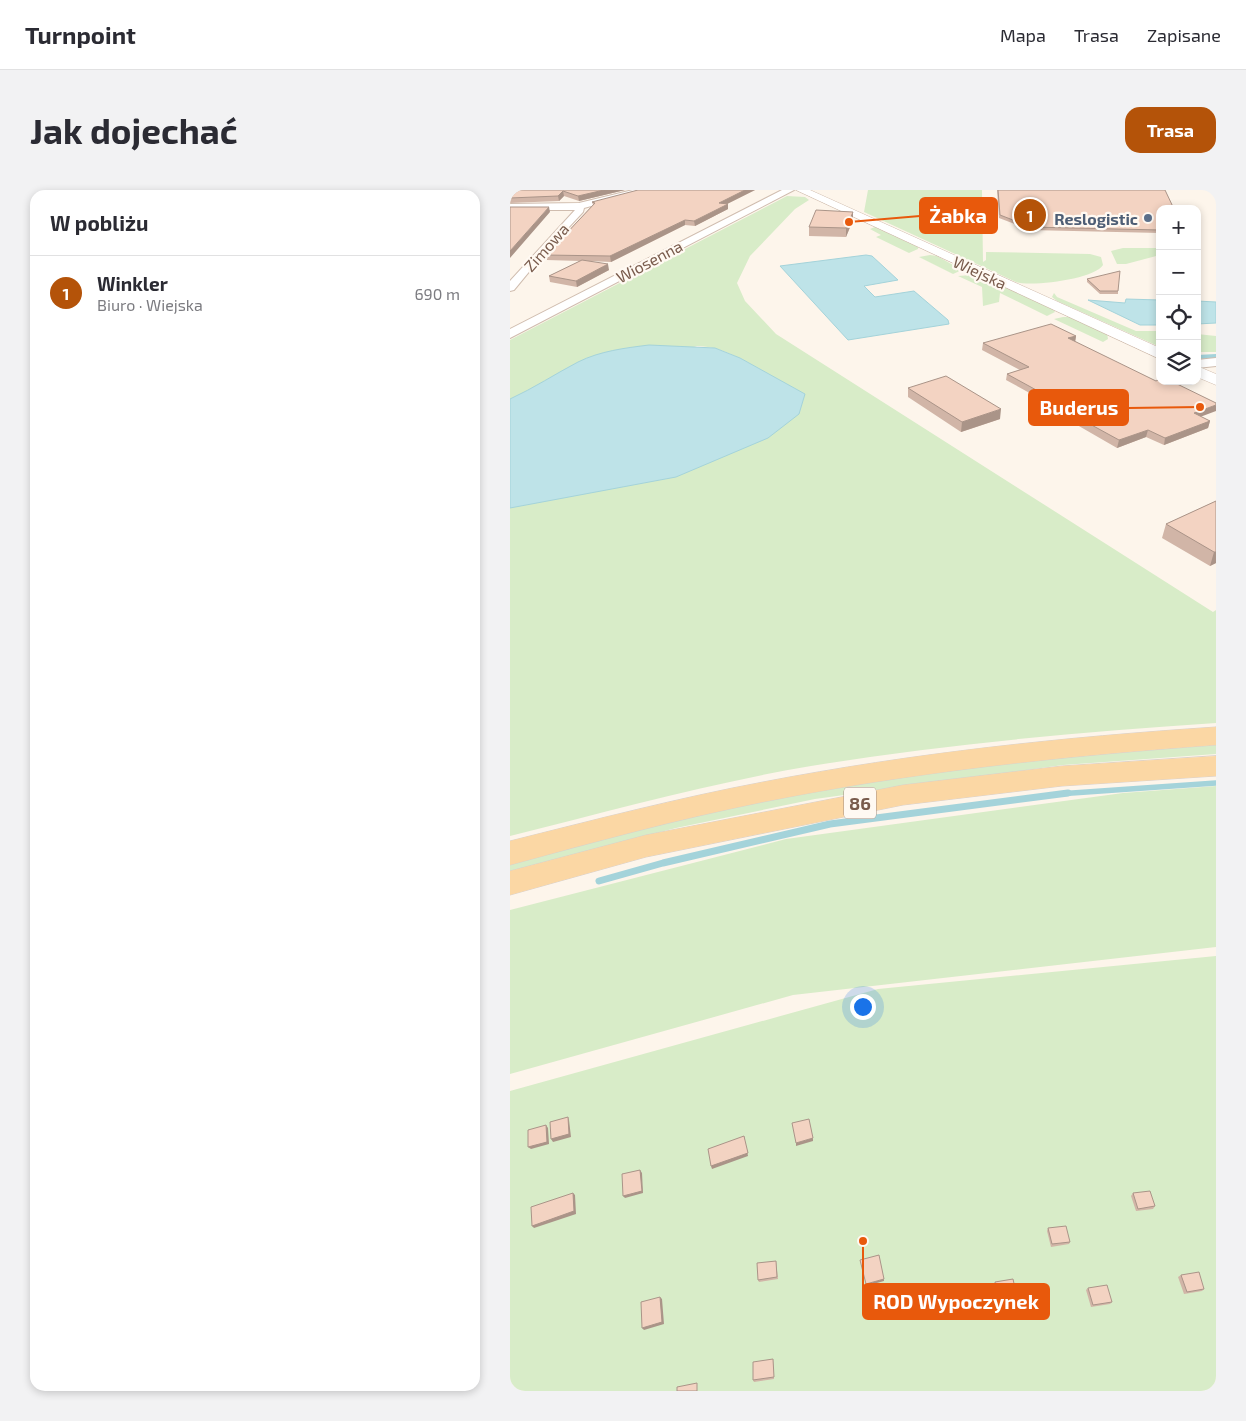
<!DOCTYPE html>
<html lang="pl">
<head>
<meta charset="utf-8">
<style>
  :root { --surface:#fff; --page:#f2f2f3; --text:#2b2b33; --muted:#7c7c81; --line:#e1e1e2; --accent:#b45309 }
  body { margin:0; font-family:"Exo 2",sans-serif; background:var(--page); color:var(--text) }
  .controls { position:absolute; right:15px; top:15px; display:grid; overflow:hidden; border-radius:10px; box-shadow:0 2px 8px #0003 }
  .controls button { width:45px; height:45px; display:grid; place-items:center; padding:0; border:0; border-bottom:1px solid var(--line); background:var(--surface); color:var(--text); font:25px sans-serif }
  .you { position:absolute; left:352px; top:816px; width:18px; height:18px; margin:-12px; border:4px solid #fff; border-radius:50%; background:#1a73e8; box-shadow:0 0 0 8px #1a73e833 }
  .badge { display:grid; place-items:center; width:32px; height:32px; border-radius:50%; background:var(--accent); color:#fff; font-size:16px; font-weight:700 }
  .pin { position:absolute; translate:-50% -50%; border:2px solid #fff; box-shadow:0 1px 5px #0006 }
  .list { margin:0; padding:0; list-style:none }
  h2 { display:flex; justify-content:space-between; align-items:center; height:65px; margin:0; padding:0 20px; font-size:21px }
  h2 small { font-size:16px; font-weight:400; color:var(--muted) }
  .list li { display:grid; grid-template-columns:32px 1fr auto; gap:15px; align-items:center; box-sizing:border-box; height:75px; padding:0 20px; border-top:1px solid var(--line) }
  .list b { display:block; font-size:19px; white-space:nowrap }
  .list p { margin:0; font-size:16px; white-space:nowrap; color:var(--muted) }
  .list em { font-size:16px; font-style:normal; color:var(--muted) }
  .icon { flex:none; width:28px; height:28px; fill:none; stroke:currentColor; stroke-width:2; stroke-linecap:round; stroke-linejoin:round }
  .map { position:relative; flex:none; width:706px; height:1201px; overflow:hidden; border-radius:15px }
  header { display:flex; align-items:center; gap:30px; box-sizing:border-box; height:70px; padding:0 25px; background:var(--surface); border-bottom:1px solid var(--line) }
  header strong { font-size:24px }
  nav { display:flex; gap:28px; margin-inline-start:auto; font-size:18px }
  .intro { display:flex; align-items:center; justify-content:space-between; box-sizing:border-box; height:120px; padding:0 30px }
  h1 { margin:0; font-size:35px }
  .button { padding:12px 22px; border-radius:15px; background:var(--accent); color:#fff; font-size:18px; font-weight:700 }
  main { display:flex; gap:30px; padding:0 30px }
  aside { flex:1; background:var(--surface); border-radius:15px; box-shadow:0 2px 8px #0003 }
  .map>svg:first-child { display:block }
  .green { fill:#d8ecc8 }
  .water { fill:#bee3e8; stroke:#a4d3da }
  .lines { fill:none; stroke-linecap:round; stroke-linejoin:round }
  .stream-far2 { stroke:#a4d3da; stroke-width:4 }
  .stream-far1 { stroke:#a4d3da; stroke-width:5.5 }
  .stream { stroke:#a4d3da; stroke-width:7 }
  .minor-casing { stroke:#d0bdaf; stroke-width:2 }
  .tertiary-casing { stroke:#d0bdaf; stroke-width:1 }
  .primary-casing { stroke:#d9d1cd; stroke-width:1 }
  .minor { fill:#fff; fill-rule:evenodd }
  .tertiary { fill:#fff; fill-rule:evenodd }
  .primary { fill:#fbd7a4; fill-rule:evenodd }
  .wall { fill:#d1b5a7 }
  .shaded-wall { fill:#aa9488 }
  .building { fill:#f3d3c2; stroke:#aa9488 }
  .service-dot { fill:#5c6f8a; stroke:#fff9f2; stroke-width:2 }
  .labels { text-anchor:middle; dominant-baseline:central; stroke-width:4.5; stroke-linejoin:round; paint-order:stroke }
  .far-service-label { font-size:16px; font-weight:bold; fill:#4e5e75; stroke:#fff9f2; text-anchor:end }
  .far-street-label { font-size:16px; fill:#795b4c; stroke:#fff9f2 }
  .shield { fill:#fff9f2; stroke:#a18a7e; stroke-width:1 }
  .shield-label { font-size:18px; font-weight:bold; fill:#795b4c }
  .leader { fill:none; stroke:#e8590c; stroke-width:2 }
  .callout-dot { fill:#e8590c; stroke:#fff9f2; stroke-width:2 }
  .callout { fill:#e8590c; stroke:#e8590c; stroke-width:2 }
  .callout-label { font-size:20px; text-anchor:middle; font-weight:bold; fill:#fff }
</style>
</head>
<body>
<header>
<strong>Turnpoint</strong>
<nav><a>Mapa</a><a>Trasa</a><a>Zapisane</a></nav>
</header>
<div class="intro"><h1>Jak dojechać</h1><a class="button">Trasa</a></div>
<main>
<aside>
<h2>W pobliżu<small></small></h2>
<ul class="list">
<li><span class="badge">1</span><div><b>Winkler</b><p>Biuro · Wiejska</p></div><em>690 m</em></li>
</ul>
</aside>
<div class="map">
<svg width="706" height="1201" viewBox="0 0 706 1201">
  <rect width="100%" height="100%" fill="#fdf5eb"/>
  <path class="green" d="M358 0H472L473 72 476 70V62L580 64 591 67 593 75C585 89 522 97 506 92L354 22Z
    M277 6 295 7 299 10 285 19 240 66 227 93 235 111 266 144 703 422 706 420V533C571 542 435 554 301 576 200 593 100 621 0 646V299L256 183C236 171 211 156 187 156L0 220V150Z
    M365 37 408 57V59L399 63 366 47 371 45 360 39Z
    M613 58H650V65L616 74H607L601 61Z
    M420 65 427 66 452 80 443 84 409 67Z
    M462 85 472 87 542 118 545 122 537 126 490 103 489 112 473 116 472 97 448 86Z
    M544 103 547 107 626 141H650V157L547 111 542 107Z
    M553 127H562L597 143 598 149 593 152 544 129Z
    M687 144 706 146V162H687Z
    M706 555V564L553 575 305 609 166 638 0 681V670C101 644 202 617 305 600 438 577 572 565 706 555Z
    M706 596V757L283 805 0 884V720L276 649 613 603Z
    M706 766V1201H0V901L368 799Z"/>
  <path class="water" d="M356 65 362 66 388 90 354 96 365 107 404 101 438 130 439 134 338 150 270 76Z
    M616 109 650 110V135H630L578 110 615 113Z
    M687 111 706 112V133L687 134Z
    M139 155 205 158 230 168 295 204 289 224 258 248 166 287 0 318V209C24 198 45 184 68 172 90 161 115 158 139 155Z"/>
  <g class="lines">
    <path class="stream-far2" d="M687 167 706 166"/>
    <path class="stream-far1" d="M548 604 706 593"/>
    <path class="stream" d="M89 691 153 673 320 634 558 603"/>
    <defs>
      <path id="minor" d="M123 0H140L74 18 73 22 32 66 4 100 0 101V91L65 20H0V14L69 13Z
        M272 0H284L0 148V139Z
        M706 168V176L687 178V170Z"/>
      <path id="tertiary" d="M286 0H300L650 158V169Z
        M687 176 706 184V195L687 187Z"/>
      <path id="primary" d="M706 537V555C554 566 402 582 253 612 168 629 84 652 0 675V651C84 630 168 608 253 592 403 563 554 547 706 537Z
        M706 566V586L552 596 393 615 136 667 0 705V681L136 645 393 595 552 576Z"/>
    </defs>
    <use href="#minor" class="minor-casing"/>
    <use href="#tertiary" class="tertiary-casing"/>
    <use href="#primary" class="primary-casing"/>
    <use href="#minor" class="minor"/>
    <use href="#tertiary" class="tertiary"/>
    <use href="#primary" class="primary"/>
  </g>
  <path class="wall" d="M0 0H115L69 11 54 6 49 11 0 13Z
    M245 0 217 14H218V19L185 36 175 35 101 72 79 71 99 80 67 97 40 92 39 86 70 71 37 70 36 65 83 15 82 12Z
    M487 0H655L650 19V43L520 40 489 28Z
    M343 22V30L336 47 299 46V37Z
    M577 89 608 101V104H590L577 92Z
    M566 146 565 151 691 227 700 231 698 238 654 255 636 247 607 258 555 228 556 223 496 190 497 184 510 180 472 160 473 153Z
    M398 198 490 229 451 242 398 207Z
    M706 311V373L700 376 652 348 656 334Z
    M623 1003 645 1016 643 1019 626 1021 621 1006Z
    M538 1038 560 1052 559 1054 541 1057 537 1041Z
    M266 1071 268 1089 249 1092 248 1090Z
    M671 1085 694 1099 692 1101 674 1104 668 1087Z
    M485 1092 507 1107 506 1109 488 1112 484 1095Z
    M578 1098 602 1112 600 1114 581 1117 576 1100Z
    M263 1169 264 1189 244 1192 243 1190Z"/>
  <path class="shaded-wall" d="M94 0H115L69 11 68 6Z
    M235 0H245L209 18V13Z
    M53 1 54 6 49 11 48 6Z
    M218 14V19L185 36 184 31Z
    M39 17 40 22 0 68V61Z
    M343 22V30L336 47V38Z
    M175 30V35L101 72 100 66Z
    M98 74 99 80 67 97 66 91Z
    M566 146 565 153 558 148Z
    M706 215V221L682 230 684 223Z
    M491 219 490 229 451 242 452 232Z
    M700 231 698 238 654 255 655 248Z
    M638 240 636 247 607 258 609 250Z
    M704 362H706V373L700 376Z
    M58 927 59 930 61 947 43 952 41 949Z
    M36 935 38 938 39 954 21 959 18 957Z
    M234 946 238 966 202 979 201 976Z
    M303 948V951L286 956V953Z
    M130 980 132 983 133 1003 115 1008 113 1006Z
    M63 1003 65 1005 66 1024 24 1038 22 1036Z
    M374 1089V1091L356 1096V1094Z
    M150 1107 152 1109 154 1134 134 1140 132 1138Z"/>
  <path class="building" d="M0 0H94L68 6 53 1 48 6 0 8Z
    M128 0H235L209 13 218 14 184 31 175 30 100 66 36 65 85 13 82 12Z
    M488 0H655L664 19H650V40L521 37 490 25Z
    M0 17H39L0 61Z
    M306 20 343 22 336 38 299 37Z
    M72 70 98 74 66 91 39 86Z
    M610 81 608 101H590L577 89Z
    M541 134 566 146 558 148 646 191 650 189V191H661L706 213V215L684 223 700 231 655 248 638 240 609 250 556 221 561 219 497 184 519 177 473 153Z
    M436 186 491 219 452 232 398 198Z
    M706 311V362H704L656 334Z
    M58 927 59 944 41 949 40 932Z
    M299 929 303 948 286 953 282 933Z
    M36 935 37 952 18 957V940Z
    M234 946 238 963 201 976 198 959Z
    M130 980 132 1001 113 1006 112 984Z
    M640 1001 645 1016 628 1019 623 1003Z
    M63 1003 64 1021 22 1036 21 1017Z
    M556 1036 560 1052 542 1054 538 1038Z
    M369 1065 374 1089 356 1094 350 1070Z
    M266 1071 267 1087 248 1090 247 1073Z
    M689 1082 694 1099 677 1102 671 1085Z
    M503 1089 507 1107 489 1110 485 1092Z
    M597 1095 602 1112 583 1115 578 1098Z
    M150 1107 152 1132 132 1138 131 1112Z
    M263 1169 264 1187 243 1190V1172Z
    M187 1193V1201H167V1197Z"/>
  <circle class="service-dot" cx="638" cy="28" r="5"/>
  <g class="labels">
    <g class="far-service-label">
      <text x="628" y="28">Reslogistic</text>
    </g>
    <g class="far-street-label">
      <text transform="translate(36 57) rotate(-48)">Zimowa</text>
      <text transform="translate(139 71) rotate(-28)">Wiosenna</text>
      <text transform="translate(470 82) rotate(25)">Wiejska</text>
    </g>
    <rect class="shield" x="334" y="597.5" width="32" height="31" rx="4"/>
    <g class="shield-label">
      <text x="350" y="613">86</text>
    </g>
  </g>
  <path class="leader" d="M339 32L410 26M690 217L618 218M353 1051L353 1112"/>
  <g class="callout-dot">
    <circle cx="339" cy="32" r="5"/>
    <circle cx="690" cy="217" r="5"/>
    <circle cx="353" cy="1051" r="5"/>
  </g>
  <g class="callout">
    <rect x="410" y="8" width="77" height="35" rx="5"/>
    <rect x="519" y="200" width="99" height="35" rx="5"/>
    <rect x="353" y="1094" width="186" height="35" rx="5"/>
  </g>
  <g class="callout-label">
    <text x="448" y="33">Żabka</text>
    <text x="569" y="225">Buderus</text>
    <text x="446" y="1119">ROD Wypoczynek</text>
  </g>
</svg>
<div class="controls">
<button>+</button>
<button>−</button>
<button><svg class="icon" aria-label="locate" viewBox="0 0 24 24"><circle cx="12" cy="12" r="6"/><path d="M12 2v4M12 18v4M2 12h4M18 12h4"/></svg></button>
<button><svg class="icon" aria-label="layers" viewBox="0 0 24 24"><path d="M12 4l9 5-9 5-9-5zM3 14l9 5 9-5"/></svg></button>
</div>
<div class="you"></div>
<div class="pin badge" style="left:520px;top:25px">1</div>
</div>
</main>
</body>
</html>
